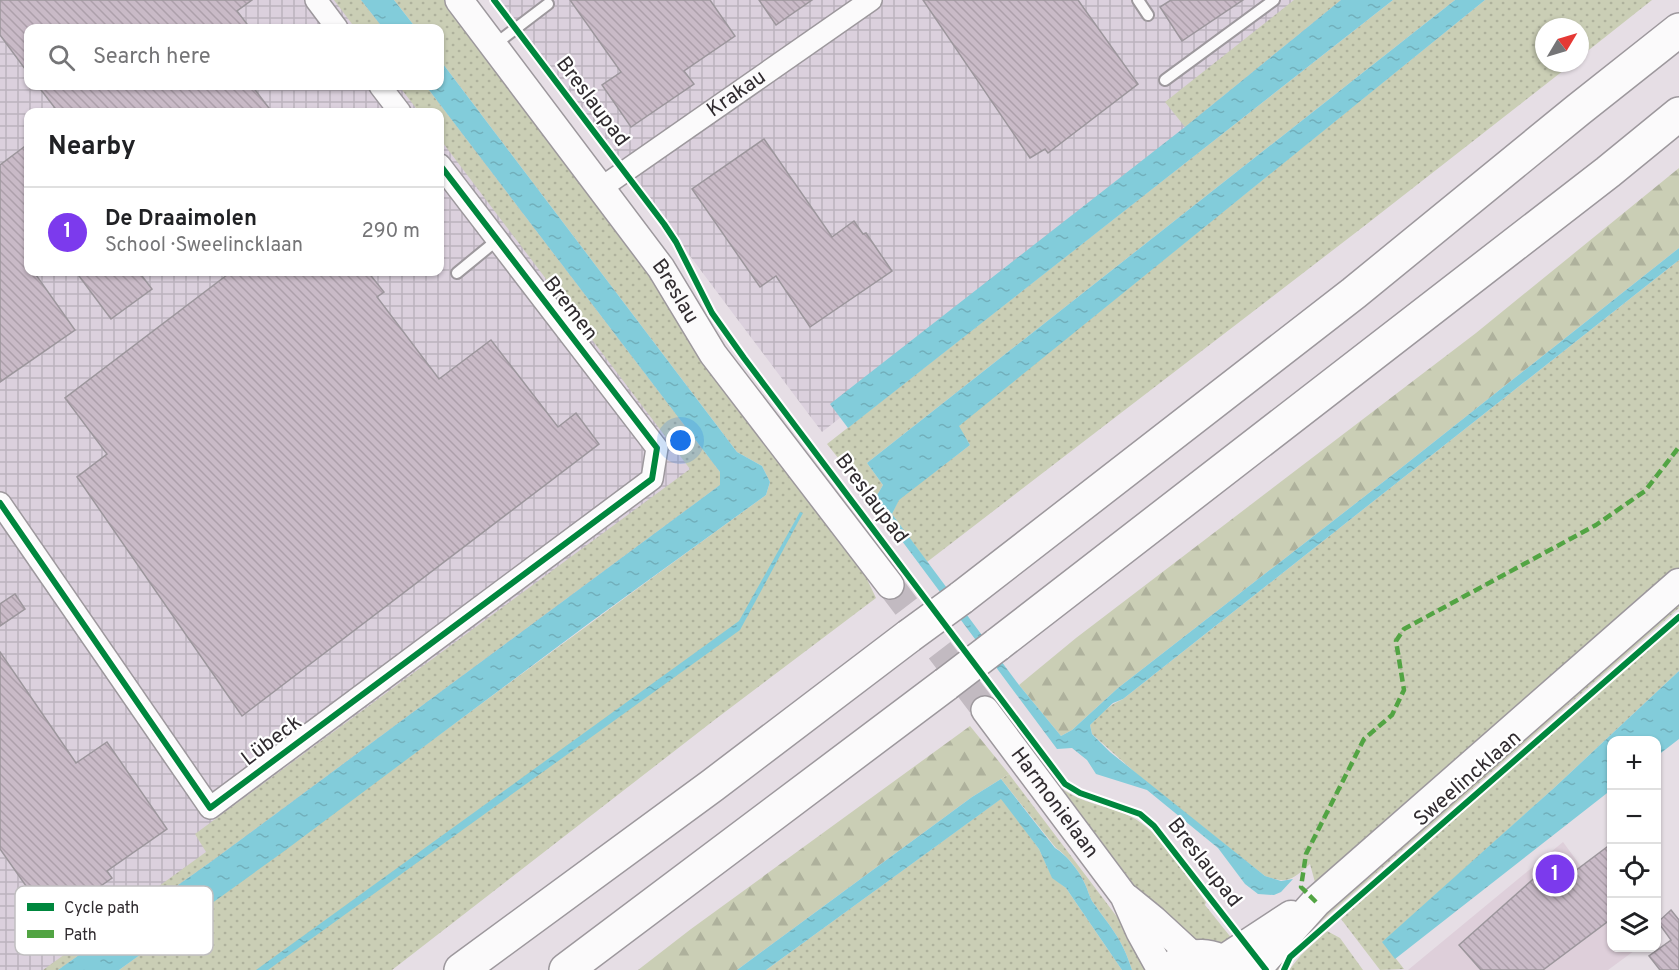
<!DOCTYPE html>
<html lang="en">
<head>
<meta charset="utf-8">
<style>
  :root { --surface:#fff; --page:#f6f6f6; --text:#202124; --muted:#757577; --line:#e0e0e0; --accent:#7c3aed }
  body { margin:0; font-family:Overpass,sans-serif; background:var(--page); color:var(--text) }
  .controls { position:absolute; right:18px; bottom:18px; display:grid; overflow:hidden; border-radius:12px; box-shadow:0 2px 4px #0004 }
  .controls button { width:54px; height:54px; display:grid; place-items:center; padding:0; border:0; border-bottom:2px solid var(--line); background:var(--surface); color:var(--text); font:30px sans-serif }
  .compass { position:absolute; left:1535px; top:18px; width:54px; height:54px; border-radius:50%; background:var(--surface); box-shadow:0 2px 4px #0004; rotate:52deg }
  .you { position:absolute; left:681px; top:441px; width:21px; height:21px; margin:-15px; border:4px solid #fff; border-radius:50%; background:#1a73e8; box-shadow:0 0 0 9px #1a73e833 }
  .badge { display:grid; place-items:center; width:39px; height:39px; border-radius:50%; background:var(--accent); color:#fff; font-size:20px; font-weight:700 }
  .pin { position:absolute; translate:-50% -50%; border:3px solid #fff; box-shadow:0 2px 6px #0006 }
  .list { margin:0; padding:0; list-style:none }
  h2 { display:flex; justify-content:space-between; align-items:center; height:78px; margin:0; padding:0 24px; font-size:26px }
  h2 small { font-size:20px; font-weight:400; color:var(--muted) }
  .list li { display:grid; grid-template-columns:39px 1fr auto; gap:18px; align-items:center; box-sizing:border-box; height:90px; padding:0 24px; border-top:2px solid var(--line) }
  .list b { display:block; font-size:22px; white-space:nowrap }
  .list p { margin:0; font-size:20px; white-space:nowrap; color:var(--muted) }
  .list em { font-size:20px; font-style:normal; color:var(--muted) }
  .icon { flex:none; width:33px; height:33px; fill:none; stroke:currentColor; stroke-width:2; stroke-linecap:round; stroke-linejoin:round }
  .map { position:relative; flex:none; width:1679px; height:970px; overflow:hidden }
  .search { position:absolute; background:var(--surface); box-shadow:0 2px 4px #0004; left:24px; top:24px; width:420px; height:66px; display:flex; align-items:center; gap:15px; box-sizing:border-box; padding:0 21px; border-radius:12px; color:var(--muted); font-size:22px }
  .panel { position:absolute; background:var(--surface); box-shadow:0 2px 4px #0004; left:24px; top:108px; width:420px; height:168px; border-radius:12px }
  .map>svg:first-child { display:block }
  .industrial { fill:url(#industrial-grid); fill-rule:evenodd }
  .education { fill:#decfda }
  .grass { fill:url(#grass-dots) }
  .forest { fill:url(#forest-firs) }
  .water { fill:url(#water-ripples) }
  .building { fill:url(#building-back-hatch); stroke:#9c969c; stroke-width:1.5 }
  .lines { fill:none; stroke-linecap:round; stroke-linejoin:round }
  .tertiary-tunnel { stroke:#c2bac1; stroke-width:27; stroke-dasharray:27 14; stroke-linecap:butt }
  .service-casing { stroke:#9d989d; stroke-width:14 }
  .minor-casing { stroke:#9d989d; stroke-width:24 }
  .tertiary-casing { stroke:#9d989d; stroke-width:30 }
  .secondary-casing { stroke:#9d989d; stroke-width:33 }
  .motorway-casing { stroke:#9d989d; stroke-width:36 }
  .service { stroke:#fbfafb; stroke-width:10 }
  .minor { stroke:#fbfafb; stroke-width:21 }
  .tertiary { stroke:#fbfafb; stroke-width:27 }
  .secondary { stroke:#fbfafb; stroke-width:30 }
  .motorway { stroke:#fbfafb; stroke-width:33 }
  .motorway-bridge-casing { stroke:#9d989d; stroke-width:36; stroke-linecap:butt }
  .motorway-bridge { stroke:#fbfafb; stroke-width:33 }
  .quiet { stroke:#52a443; stroke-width:4.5; stroke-dasharray:9 4.5; stroke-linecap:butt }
  .cycleway-casing { stroke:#fff; stroke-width:10 }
  .cycleway { stroke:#00873e; stroke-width:6 }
  .labels { text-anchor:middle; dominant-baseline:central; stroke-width:4.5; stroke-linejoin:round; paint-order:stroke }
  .street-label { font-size:21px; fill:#302b2f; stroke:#fff }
  .key { fill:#fff; stroke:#c1bfc1; stroke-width:1.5 }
  .key-label { font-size:16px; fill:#302b2f }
</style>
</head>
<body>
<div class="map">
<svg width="1679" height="970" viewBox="0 0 1679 970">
  <defs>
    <pattern id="industrial-grid" width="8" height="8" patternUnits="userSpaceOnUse" patternTransform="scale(1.5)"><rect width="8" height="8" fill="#dbd0dd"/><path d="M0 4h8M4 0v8" fill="none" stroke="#bcb3be"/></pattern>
    <pattern id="grass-dots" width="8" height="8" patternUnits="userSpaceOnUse" patternTransform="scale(1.5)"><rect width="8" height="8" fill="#caceb5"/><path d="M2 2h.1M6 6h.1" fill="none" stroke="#aeb19c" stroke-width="1.8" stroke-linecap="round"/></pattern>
    <pattern id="forest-firs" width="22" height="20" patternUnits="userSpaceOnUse" patternTransform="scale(1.5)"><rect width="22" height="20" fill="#caceb5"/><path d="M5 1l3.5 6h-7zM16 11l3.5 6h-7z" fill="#aeb19c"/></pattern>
    <pattern id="water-ripples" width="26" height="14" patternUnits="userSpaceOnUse" patternTransform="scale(1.5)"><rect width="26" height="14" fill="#82ccda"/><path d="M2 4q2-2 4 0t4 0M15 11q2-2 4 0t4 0" fill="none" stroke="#71afbb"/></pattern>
    <pattern id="building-back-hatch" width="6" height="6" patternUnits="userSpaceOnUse" patternTransform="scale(1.5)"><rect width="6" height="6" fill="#c9bac7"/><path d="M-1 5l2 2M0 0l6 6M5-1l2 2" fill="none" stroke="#ada0ab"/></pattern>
  </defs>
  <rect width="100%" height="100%" fill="#e6dee5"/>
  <path class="industrial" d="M0 0H378L399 28H28V86H440L744 487 81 970H0ZM28 112H440V272H28Z
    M498 0H1368L1197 138 822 432Z"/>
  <path class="education" d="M1563 842 1611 907 1612 948H1638L1608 970H1408Z"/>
  <path class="grass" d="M334 0H361L383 28H355Z
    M394 0H444L663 286 699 353 778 462 864 573 876 598 717 718 392 970H119C336 813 549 652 766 495L770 482 762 466 737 452 440 60V28H416Z
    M1294 0H1341L1185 127 1165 102Z
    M1393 0H1455L867 463 883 485 873 502 827 444Z
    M1485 0H1652L1580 57V27H1544V63H1573L1363 227 927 562 892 514 899 499 970 445 958 426Z
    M399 86H426L720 472V485L212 861 58 970H43L206 852 195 834 690 469 440 139V112H419Z
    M1679 260V569L1316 886 1310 864C1292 880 1288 884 1265 876L1148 784 1092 734 1090 725C1100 714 1109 705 1123 699Z
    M1679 598V608L1325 918 1285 956 1278 970H1263L1279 953Z
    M1679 622V671L1554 788 1383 942 1404 969 1380 970 1341 919Z
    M1009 774 1133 938 1146 970H1132C1122 938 1111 928 1092 901 1089 896 1088 890 1085 884 1080 872 1067 855 1056 848L1001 779Z
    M1061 788C1082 804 1107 805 1130 816 1161 831 1186 875 1206 902L1205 905 1237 945 1227 947 1189 937 1147 902Z
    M1002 798 1039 849 1052 877 1066 888 1122 970H766Z
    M1327 931 1340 938 1363 970H1289L1301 955Z"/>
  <path class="forest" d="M1679 168V248L1396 472 1118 688 1072 730 1061 736 1019 685 1076 638 1476 333Z
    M970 726 1009 774 972 797 737 970H638L691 929Z"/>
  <path class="water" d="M361 0H394L416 28H383Z
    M1341 0H1393L848 428 830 404 1185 127Z
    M1455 0H1485L959 426 970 445 899 500 892 514 1019 685 1061 736 1072 730 1118 688 1396 472 1679 248V260L1123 699 1113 703 1090 725 1092 734 1110 752 1265 876 1281 881 1293 879 1281 892 1274 895 1258 894 1245 884 1218 848 1147 790 1096 774 1087 760 1072 748 1057 749 873 502 883 485 867 463Z
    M440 60 737 452 762 466 770 482 766 495 592 621 283 852 119 970H58L212 861 720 485V472L426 86H440Z
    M800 512 803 513 740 630 268 970H256L739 621Z
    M1679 671V739L1657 756 1656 740H1612L1611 790 1395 959 1382 942 1554 788Z
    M1001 779 1055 848C1067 855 1080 872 1085 884 1088 890 1089 896 1092 901 1111 928 1122 938 1132 970H1122L1066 888 1052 878 1039 849 1001 799 766 970H737L972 797Z"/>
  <path class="building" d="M0 0H252L237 11 250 28H28V73L0 35Z
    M570 0H710L735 36 684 71 694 84 631 127 602 85 621 72Z
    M759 0H812L776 25Z
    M923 0H1078L1138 84 1048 153 1045 149 1030 158Z
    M1171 0H1243L1182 41 1160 7Z
    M38 86H252L272 112H58Z
    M764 139 832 237 854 221 863 234 866 233 892 271 810 327 776 276 760 287 692 189Z
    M28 144V272H34L75 330 0 382V165Z
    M76 272H139L152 289 111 319Z
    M231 272H368L384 292 377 297 439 379 491 340 558 427 576 413 599 444 242 716 77 477 107 454 65 398Z
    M15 594 25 609 0 626V604Z
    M0 652 76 763 107 742 167 829 107 871 112 878 65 911 60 903 45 913 0 849Z
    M1611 844V919L1543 970H1481L1459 945 1549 865 1563 880Z
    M1671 910 1679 920V970H1660L1649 956 1671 940 1658 922Z"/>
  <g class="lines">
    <path class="tertiary-tunnel" d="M890 585 985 710"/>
    <defs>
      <path id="service" d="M1138 0 1148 15
        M494 45 548 4
        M1165 80 1274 0
        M457 273 496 241"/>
      <g id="minor">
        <path d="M316 0 337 28"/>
        <path d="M380 86 400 112"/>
        <path id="s1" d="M601 188 871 0"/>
        <path d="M0 503 210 808 652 479 657 448 440 165"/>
      </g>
      <g id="tertiary">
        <path id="s2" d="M459 0 661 268 713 354 890 585"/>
        <path id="s3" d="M985 710 1124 896 1140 932 1161 970"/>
        <path d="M1127 898 1154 920 1192 955"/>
      </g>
      <path id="secondary" d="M1224 960 1291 916
        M1169 970C1189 949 1215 951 1235 970
        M1255 970 1316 902 1679 584"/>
      <path id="motorway" d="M961 598 1354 293 1578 110 1679 30
        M997 645 1608 172 1679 114
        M461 970 713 785 909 636
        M566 970 946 684"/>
    </defs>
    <use href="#service" class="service-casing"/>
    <use href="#minor" class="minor-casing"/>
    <use href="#tertiary" class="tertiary-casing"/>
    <use href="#secondary" class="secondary-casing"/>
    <use href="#motorway" class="motorway-casing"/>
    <use href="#service" class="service"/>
    <use href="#minor" class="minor"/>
    <use href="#tertiary" class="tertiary"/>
    <use href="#secondary" class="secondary"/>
    <use href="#motorway" class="motorway"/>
    <defs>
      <path id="motorway-bridge" d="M909 636 961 598
        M946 684 997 645"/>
    </defs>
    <use href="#motorway-bridge" class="motorway-bridge-casing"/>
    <use href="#motorway-bridge" class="motorway-bridge"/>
    <path class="quiet" d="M1316 902 1301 887 1306 854 1364 739 1392 715 1404 690 1396 641 1404 629 1596 525 1645 491 1679 447"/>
    <defs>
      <path id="cycleway" d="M494 0 664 224 676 242 712 313 744 358 1065 784 1080 793 1140 814 1154 826 1266 970
        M0 503 210 808 652 479 657 448 440 165
        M1284 970 1290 957 1332 920 1679 617"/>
    </defs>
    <use href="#cycleway" class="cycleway-casing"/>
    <use href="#cycleway" class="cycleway"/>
  </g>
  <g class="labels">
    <g class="street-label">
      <text stroke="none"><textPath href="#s1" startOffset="165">Krakau</textPath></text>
      <text transform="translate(592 102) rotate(53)">Breslaupad</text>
      <text stroke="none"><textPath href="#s2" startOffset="363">Breslau</textPath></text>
      <text transform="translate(570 309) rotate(52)">Bremen</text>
      <text transform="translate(871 499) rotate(53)">Breslaupad</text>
      <text transform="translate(272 741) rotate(-37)">Lübeck</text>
      <text transform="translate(1468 779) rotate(-41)">Sweelincklaan</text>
      <text stroke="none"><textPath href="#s3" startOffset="116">Harmonielaan</textPath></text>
      <text transform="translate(1204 863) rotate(52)">Breslaupad</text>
    </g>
  </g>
  <rect x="15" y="886" width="198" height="69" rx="9" class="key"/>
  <rect x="27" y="903" width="27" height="8" fill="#00873e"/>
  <rect x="27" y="930" width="27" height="8" fill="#52a443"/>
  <g class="key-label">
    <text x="64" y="913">Cycle path</text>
    <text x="64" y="940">Path</text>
  </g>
</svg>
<div class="controls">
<button>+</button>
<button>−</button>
<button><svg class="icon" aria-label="locate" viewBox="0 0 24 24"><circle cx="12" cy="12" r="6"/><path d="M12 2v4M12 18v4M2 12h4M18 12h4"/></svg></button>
<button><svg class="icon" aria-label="layers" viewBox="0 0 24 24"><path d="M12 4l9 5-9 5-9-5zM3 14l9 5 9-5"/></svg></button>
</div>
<svg class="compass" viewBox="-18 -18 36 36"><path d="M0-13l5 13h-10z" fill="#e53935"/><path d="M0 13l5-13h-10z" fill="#757577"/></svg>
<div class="you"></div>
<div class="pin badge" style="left:1555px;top:874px">1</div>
<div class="search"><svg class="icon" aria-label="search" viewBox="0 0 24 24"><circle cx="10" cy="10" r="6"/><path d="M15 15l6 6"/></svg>Search here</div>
<section class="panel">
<h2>Nearby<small></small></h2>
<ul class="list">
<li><span class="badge">1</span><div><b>De Draaimolen</b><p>School · Sweelincklaan</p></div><em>290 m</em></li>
</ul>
</section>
</div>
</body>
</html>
